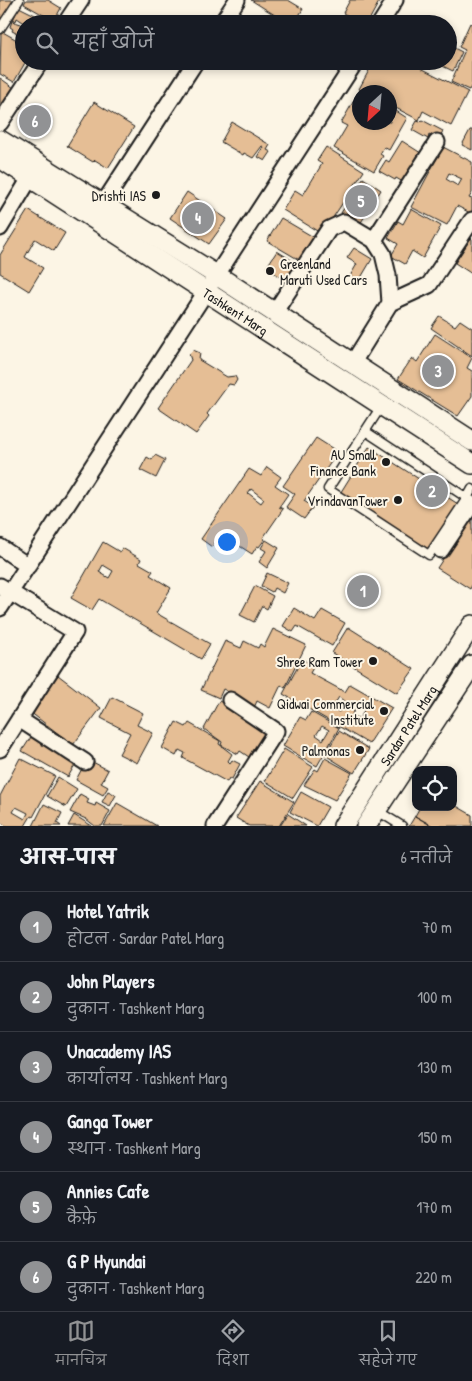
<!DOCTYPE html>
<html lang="hi">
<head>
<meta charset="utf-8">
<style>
  :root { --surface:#171b24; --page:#242831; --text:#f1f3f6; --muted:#9ea1a6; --line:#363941; --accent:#919294 }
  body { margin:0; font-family:"Patrick Hand","Playpen Sans Deva",sans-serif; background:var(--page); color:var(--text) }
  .controls { position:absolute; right:15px; bottom:15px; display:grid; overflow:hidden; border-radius:10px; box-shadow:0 2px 8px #0003 }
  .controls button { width:45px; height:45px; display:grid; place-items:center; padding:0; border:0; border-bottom:1px solid var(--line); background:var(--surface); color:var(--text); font:25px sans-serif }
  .compass { position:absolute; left:352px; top:85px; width:45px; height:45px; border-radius:50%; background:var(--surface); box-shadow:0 2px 8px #0003; rotate:206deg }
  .you { position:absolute; left:226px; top:541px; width:18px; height:18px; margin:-12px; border:4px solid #fff; border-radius:50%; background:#1a73e8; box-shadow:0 0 0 8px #1a73e833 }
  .badge { display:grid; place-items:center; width:32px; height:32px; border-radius:50%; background:var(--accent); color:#fff; font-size:16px; font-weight:700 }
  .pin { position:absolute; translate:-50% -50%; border:2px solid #fff; box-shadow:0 1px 5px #0006 }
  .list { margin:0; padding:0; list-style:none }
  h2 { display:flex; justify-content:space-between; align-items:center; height:65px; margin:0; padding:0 20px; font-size:21px }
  h2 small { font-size:16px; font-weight:400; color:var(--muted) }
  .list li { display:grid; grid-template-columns:32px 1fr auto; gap:15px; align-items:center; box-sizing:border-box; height:70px; padding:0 20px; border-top:1px solid var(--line) }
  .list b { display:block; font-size:19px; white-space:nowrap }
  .list p { margin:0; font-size:16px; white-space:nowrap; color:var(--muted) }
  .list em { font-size:16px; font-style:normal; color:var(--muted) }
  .icon { flex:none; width:28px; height:28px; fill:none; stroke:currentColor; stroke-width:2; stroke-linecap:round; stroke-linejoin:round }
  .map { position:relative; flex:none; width:472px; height:826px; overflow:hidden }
  .search { position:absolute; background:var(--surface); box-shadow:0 2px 8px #0003; left:15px; right:15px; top:15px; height:55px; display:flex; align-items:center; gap:12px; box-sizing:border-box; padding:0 18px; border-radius:28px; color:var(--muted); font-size:19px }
  .sheet { height:485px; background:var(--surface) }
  nav { display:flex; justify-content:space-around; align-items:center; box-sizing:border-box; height:70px; border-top:1px solid var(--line); background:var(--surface); font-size:14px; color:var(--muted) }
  nav a { display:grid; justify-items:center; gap:2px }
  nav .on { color:var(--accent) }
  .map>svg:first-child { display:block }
  .building { fill:#e5be95; stroke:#1c1c1c; fill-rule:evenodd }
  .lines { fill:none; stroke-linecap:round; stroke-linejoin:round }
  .service-casing { stroke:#1c1c1c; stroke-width:11 }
  .minor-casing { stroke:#1c1c1c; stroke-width:19 }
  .tertiary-casing { stroke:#1c1c1c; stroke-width:22 }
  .service { stroke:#fcf5e5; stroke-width:8 }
  .minor { stroke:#fcf5e5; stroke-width:15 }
  .tertiary { stroke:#fcf5e5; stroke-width:19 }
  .poi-dot { fill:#1c1c1c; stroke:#fcf5e5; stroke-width:2 }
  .labels { text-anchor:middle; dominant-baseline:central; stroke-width:4; stroke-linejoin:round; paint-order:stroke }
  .poi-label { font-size:14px; fill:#1c1c1c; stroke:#fcf5e5; text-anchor:end }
  .street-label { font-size:14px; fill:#1c1c1c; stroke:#fcf5e5 }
</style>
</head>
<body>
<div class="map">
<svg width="472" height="826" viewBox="0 0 472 826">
  <rect width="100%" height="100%" fill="#fcf5e5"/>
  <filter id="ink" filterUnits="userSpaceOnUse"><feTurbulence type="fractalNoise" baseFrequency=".02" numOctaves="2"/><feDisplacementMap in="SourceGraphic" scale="10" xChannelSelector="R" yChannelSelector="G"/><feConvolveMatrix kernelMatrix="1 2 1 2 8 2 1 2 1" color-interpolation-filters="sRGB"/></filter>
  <g filter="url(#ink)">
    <path class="building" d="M0 0H16L0 24Z
      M26 0H48L61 8 54 21 24 4Z
      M251 0H288L303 9 294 24H289Z
      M350 0H380L367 24H362L343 13Z
      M19 7 47 21 45 24H40L39 21 37 24H26L17 18 16 21 13 20Z
      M12 21 24 25V37L12 31 13 29 10 27Z
      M470 23 472 24V85L469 90 451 82 465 50 459 47Z
      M1 31 24 44V61H26L14 82 0 74Z
      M448 45 462 52 453 71 432 61H448Z
      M374 61H417L420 63 419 67 468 92 451 126 423 111 419 120 390 105V92H366L359 89Z
      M0 78 14 88 0 108Z
      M360 90 364 92H360V122H390V107L407 118 389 150 384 147 380 154 383 156 374 171 334 148 347 126 341 123Z
      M94 102 134 127 108 168 95 160 93 162 67 146Z
      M422 120 443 131 438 140 429 135 428 139 412 130 417 121 420 122Z
      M232 122 270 145 267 150 271 152 265 161 258 157 264 147 262 146 253 158 244 153 243 155 221 142Z
      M470 130H472V150L462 145Z
      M402 141 424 155 403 182 396 178 395 180 379 171 386 160 389 162Z
      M326 147 364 171 322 234 283 210 295 190 303 195 322 164 317 161Z
      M443 147 472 162V193L469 198 472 199V214L457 206 447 225 411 207ZM449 173 462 179 458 186 446 179Z
      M363 178 381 190 360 224 341 213Z
      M187 192 227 219 209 244 170 218Z
      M411 209 441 226 423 258 412 251 405 264 391 256 398 244 388 238 398 221 403 224Z
      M28 210 65 233 54 251 35 239 25 257 43 268 29 291 0 273V255Z
      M281 218 315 238 301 261 267 241Z
      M471 238 472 239V274L455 263Z
      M354 248 372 259 359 281 350 276 357 264 347 258Z
      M277 251 296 263 286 280 266 268Z
      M439 316 455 326 460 320 472 328V356L431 328Z
      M435 334 472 358 467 368 472 371V396L458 416 398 379 412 358 417 362Z
      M193 350 200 353 199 360 227 377 235 376 237 380 234 385 229 384 207 414 209 416 196 434 158 408 191 360 189 354Z
      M316 438 338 452 304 501 313 507 304 519 286 507 295 494 283 486Z
      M369 447 458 504 428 551 339 495Z
      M155 455 165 460 156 478 140 470 147 457 152 460Z
      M267 467 281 477 275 485 288 494 279 507 283 509 263 538 265 539 259 547 257 546 252 554 227 538 224 542 218 538 212 547 201 539 249 469 261 476ZM251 489 264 499 261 503 248 493Z
      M472 515V585L470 589 437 568Z
      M266 540 279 548 267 568 259 562 266 551 261 548Z
      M103 542 120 552 122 548 141 559 139 563 153 571 150 575 171 588 156 613 210 644 201 659 99 599 92 610 71 598ZM103 565 113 571 109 578 99 572Z
      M267 573 288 583 283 593 274 588 272 592 261 586Z
      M255 586 273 596 267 609 262 606 254 622 240 615Z
      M294 608 315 621 322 610 345 623 332 646 297 626 293 632 283 626Z
      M348 627 414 669 397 693 332 653Z
      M273 629 306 645 285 688 281 685 270 708 257 701 253 710 238 702 240 698 223 689 219 698 201 690 225 641 241 648 244 641 258 648 260 644 264 647Z
      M302 659 314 666 310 673 345 692 350 684 392 708 369 744 283 694ZM339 697 345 702 339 712 332 708ZM357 702 366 706 360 719 352 715Z
      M58 675 101 708 73 745 30 712Z
      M112 697 143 713 137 725 153 733 137 763 119 754 130 733 101 718Z
      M219 701 269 728 256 751 253 749 249 757 240 751 238 754 221 745 222 742 204 729Z
      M311 712 339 728 317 766 283 746 300 717 306 720ZM322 726 329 730 323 740 316 735Z
      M176 722 186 727 189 723 220 741 219 744 232 754 228 761 230 763 232 760 240 764 232 779 229 778 227 782 183 758 185 753 179 750 176 756 162 748Z
      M339 731 369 749 354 773 325 755Z
      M31 737 76 763 68 777 22 751Z
      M284 749 313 767 293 798 265 781Z
      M20 758 55 776 33 817 31 816 25 826H7L0 822V796ZM16 807 28 813 25 819 13 812Z
      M325 758 352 773 335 800 304 785 315 769 318 771Z
      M87 759 108 770 101 783 108 787 103 795 76 780Z
      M58 777 77 789 66 807 47 796Z
      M260 781 294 802 279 826H249L236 818Z
      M108 791 116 795 110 806 102 802Z
      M301 792 328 807 317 826 290 812Z
      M80 794 89 799 87 803 95 806 96 803 110 811 102 826H95L86 819 70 812Z
      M117 803 157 826H104Z
      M44 804 62 813 57 823 61 826H33Z
      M453 804 472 815V826H433L415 816 420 807H453Z
      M288 814 306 826H280Z
      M74 815 92 826H68Z
      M415 816 432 826H409Z"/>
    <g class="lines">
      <defs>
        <path id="service" d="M0 29 19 0
          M365 431 467 498 429 555 328 489 382 405
          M467 498 472 489
          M376 810 402 826"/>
        <path id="minor" d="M65 24 81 0
          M221 24 237 0
          M380 24 395 0
          M0 123 41 61
          M103 204 196 61
          M0 228 30 178
          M390 303 429 285 472 220
          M274 313 329 229 344 222 374 240 437 142
          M352 364 390 303 388 275 383 254 374 240
          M0 547 28 566
          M441 550 472 504
          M0 586 75 632 0 749
          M0 608 356 61
          M19 719 85 762
          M215 826 276 731 230 700"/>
        <g id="tertiary">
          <path d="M0 140 218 276 472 441"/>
          <path id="s1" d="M0 158 472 464"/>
          <path id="s2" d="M343 826 472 625"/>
          <path d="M366 826 472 665"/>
        </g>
      </defs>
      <use href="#service" class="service-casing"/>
      <use href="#minor" class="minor-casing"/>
      <use href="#tertiary" class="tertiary-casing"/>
      <use href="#service" class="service"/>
      <use href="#minor" class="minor"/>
      <use href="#tertiary" class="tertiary"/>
    </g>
  </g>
  <g class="poi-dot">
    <circle cx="156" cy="195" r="5"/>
    <circle cx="270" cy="271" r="5"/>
    <circle cx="386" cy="462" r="5"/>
    <circle cx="398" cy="500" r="5"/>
    <circle cx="373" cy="661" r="5"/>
    <circle cx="384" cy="711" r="5"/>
    <circle cx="360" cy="750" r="5"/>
  </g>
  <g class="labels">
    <g class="poi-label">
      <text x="146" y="195">Drishti IAS</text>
      <text x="280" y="263" text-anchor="start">Greenland<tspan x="280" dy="16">Maruti Used Cars</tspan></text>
      <text x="376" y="454">AU Small<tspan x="376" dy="16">Finance Bank</tspan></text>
      <text x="388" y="500">VrindavanTower</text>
      <text x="363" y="661">Shree Ram Tower</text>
      <text x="374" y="703">Qidwai Commercial<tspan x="374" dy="16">Institute</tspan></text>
      <text x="350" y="750">Palmonas</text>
    </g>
    <g class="street-label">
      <text stroke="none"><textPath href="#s1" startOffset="281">Tashkent Marg</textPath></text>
      <text stroke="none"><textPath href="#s2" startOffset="120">Sardar Patel Marg</textPath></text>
    </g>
  </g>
</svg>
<div class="controls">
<button><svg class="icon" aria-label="locate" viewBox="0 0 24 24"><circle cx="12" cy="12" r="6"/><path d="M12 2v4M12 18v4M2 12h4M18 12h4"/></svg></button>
</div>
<svg class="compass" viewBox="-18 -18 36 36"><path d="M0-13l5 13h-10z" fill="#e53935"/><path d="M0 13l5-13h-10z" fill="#9ea1a6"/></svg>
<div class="you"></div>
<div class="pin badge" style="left:363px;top:591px">1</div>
<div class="pin badge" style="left:432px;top:491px">2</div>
<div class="pin badge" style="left:438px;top:371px">3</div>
<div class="pin badge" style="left:198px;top:218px">4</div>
<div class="pin badge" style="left:361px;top:201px">5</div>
<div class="pin badge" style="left:35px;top:121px">6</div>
<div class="search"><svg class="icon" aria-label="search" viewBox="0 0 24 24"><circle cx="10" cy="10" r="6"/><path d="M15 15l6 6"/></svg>यहाँ खोजें</div>
</div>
<section class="sheet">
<h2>आस-पास<small>6 नतीजे</small></h2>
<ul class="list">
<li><span class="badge">1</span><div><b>Hotel Yatrik</b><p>होटल · Sardar Patel Marg</p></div><em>70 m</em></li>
<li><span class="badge">2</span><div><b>John Players</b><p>दुकान · Tashkent Marg</p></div><em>100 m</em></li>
<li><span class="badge">3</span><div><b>Unacademy IAS</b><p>कार्यालय · Tashkent Marg</p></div><em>130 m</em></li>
<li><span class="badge">4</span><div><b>Ganga Tower</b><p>स्थान · Tashkent Marg</p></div><em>150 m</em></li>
<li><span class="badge">5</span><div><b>Annies Cafe</b><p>कैफ़े</p></div><em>170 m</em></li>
<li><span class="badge">6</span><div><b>G P Hyundai</b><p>दुकान · Tashkent Marg</p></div><em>220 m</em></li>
</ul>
</section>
<nav>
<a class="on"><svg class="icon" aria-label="map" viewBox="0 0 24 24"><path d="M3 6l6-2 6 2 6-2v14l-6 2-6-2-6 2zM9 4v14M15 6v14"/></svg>मानचित्र</a>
<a><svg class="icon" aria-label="directions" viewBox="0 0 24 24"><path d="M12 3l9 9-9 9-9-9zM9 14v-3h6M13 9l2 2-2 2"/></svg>दिशा</a>
<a><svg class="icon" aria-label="saved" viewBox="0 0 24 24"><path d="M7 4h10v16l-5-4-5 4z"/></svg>सहेजे गए</a>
</nav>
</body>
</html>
